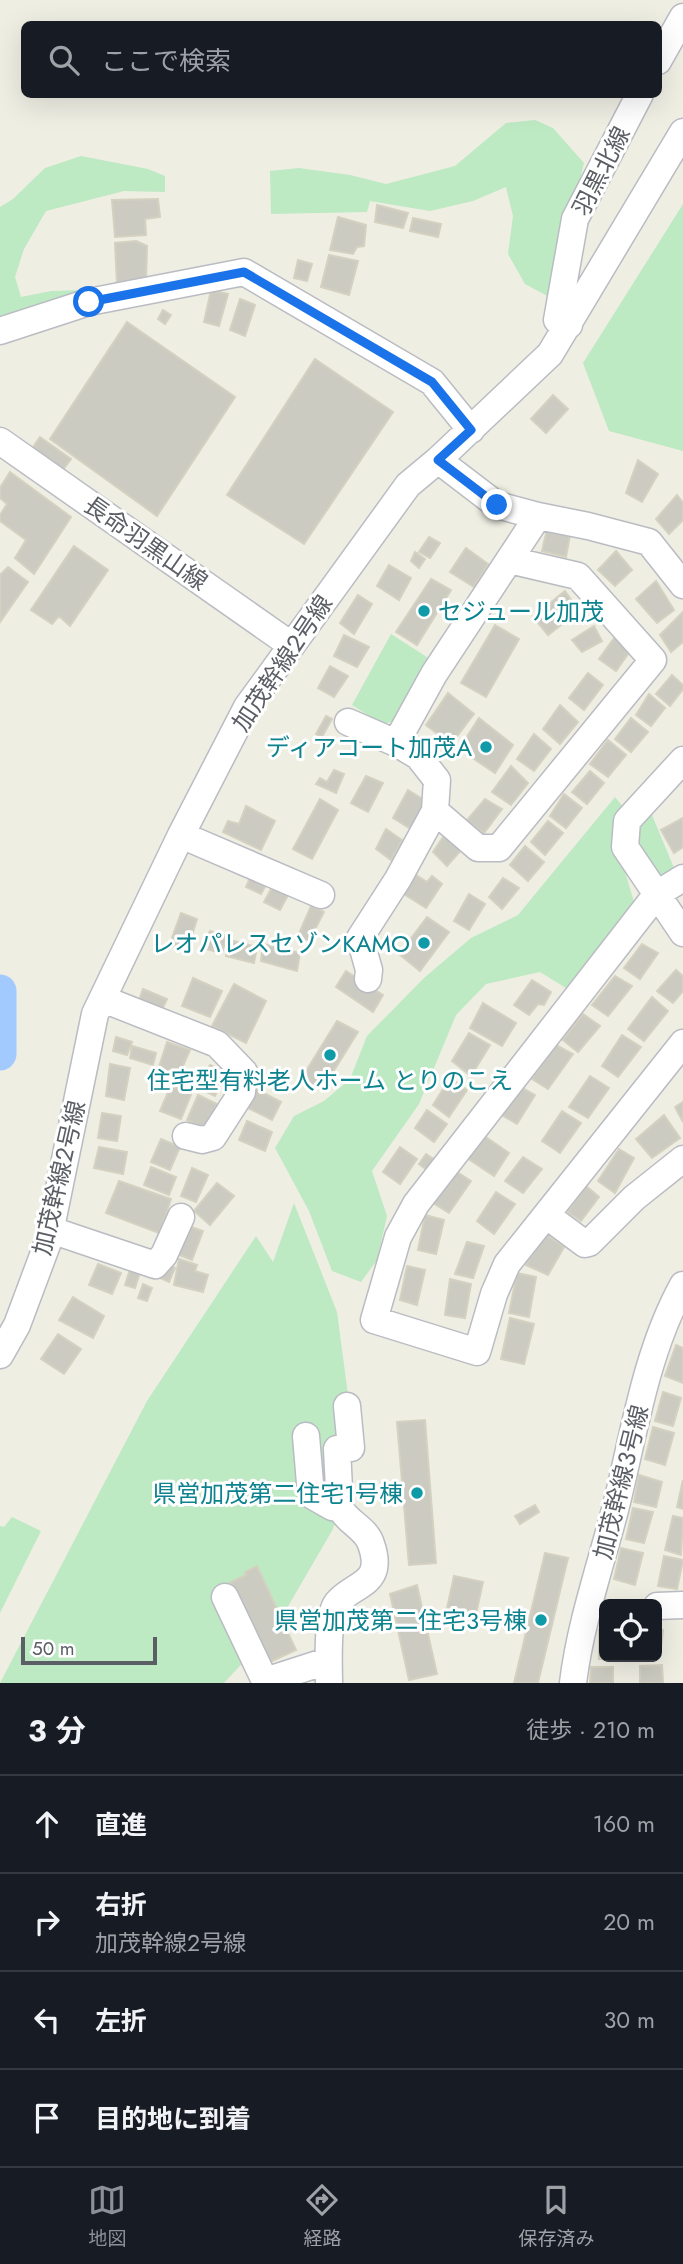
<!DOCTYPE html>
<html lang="ja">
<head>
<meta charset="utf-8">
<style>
  :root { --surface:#171b24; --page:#20242c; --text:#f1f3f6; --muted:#9ea1a6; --line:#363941; --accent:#8c9099 }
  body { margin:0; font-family:Jost,"Noto Sans JP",sans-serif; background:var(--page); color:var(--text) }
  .controls { position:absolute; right:21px; bottom:21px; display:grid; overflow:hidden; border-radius:10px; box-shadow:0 7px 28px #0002 }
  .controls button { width:63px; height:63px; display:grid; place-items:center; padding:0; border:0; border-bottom:2px solid var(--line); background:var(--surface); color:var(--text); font:35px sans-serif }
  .scale { position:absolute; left:21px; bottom:18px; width:136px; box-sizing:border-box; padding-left:7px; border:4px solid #5b5e65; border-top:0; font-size:19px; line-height:24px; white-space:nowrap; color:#5b5e65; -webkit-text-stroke:5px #fff; paint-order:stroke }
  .stop { position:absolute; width:21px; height:21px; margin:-16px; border:5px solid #1a73e8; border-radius:50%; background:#fff }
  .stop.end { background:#1a73e8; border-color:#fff; box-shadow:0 2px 7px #0008 }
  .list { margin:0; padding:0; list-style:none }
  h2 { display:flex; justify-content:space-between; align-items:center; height:91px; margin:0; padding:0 28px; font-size:30px }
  h2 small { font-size:23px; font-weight:400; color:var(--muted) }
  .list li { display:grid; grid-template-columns:46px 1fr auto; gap:21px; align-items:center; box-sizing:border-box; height:98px; padding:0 28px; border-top:2px solid var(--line) }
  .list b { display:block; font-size:26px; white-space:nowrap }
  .list p { margin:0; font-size:23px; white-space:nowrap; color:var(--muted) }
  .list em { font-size:23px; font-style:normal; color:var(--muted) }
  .icon { flex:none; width:38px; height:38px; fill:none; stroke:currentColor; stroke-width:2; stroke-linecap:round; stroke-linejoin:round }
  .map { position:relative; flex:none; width:683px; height:1683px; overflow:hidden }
  .search { position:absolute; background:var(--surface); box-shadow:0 7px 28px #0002; left:21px; right:21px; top:21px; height:77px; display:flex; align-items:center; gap:18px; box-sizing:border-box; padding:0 24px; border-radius:10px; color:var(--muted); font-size:26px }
  .sheet { height:483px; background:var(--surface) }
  nav { display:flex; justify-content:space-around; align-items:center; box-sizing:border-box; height:98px; border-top:2px solid var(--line); background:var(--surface); font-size:19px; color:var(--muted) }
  nav a { display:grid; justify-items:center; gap:4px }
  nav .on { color:var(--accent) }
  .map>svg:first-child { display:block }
  .green { fill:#bde9c3 }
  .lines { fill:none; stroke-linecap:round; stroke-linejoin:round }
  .river { stroke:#a2caff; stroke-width:33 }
  .building { fill:#cccbc2; stroke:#d4d1c0; stroke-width:2 }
  .minor-casing { stroke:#babcc3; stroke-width:29 }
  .minor { stroke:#fff; stroke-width:26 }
  .route { stroke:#1a73e8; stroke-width:9 }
  .culture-dot { fill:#0f9aa8; stroke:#fff; stroke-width:2.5 }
  .labels { text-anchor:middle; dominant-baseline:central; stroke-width:6; stroke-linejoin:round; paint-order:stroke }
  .street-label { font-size:24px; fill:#5b5e65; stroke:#fff }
  .culture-label { font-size:24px; fill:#0d838f; stroke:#fff; text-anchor:end }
</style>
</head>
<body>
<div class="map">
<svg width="683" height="1683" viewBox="0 0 683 1683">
  <rect width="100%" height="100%" fill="#efeee3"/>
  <path class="green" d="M535 120 553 128 584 163 551 298 525 284 508 254 513 216 506 187 473 201 430 211 370 201 367 212 271 214 270 171 299 168 350 175 386 184 455 166 506 123Z
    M81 156 148 169 165 176V192L124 191 46 211 24 249 15 277 21 297 51 291 85 290 0 322V207L13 199 45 168Z
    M683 204V451L609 431 583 363Z
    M391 634 430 659 396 721 382 724 352 705Z
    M615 797 624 808 616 841 634 902 566 988 540 972 486 984 456 1015 419 1104 372 1171 387 1216 377 1260 361 1282 332 1271 309 1211 275 1148 294 1116 324 1101 350 1079 367 1036 424 978 471 938 518 915Z
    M650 810 674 868 659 878 637 851 641 821Z
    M294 1203 337 1312 355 1448 333 1529 276 1627 224 1683H0L147 1401 256 1236 273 1262Z
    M12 1517 41 1531 0 1613V1526L4 1527Z"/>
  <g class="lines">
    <path class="river" d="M0 991V1054"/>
  </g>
  <path class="building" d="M158 199 160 217 145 219 146 235 115 237 112 200Z
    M377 205 408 213 403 228 375 222Z
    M338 217 366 225 364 246 357 247 353 254 330 250Z
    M413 218 441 224 438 237 410 231Z
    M136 241 147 246 146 284 117 285 115 243Z
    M329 255 358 261 349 295 321 287Z
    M298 260 312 264 307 281 294 278Z
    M211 290 228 294 219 326 204 322Z
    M240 299 255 305 245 336 230 330Z
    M163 310 171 315 165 324 158 319Z
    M127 322 235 397 157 516 50 439Z
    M315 359 393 412 304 544 227 495Z
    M553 395 568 409 546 433 531 419Z
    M40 437 71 459 59 475 29 453Z
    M638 460 658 474 642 502 626 493Z
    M10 472 71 517 34 574 15 558 26 540 0 521V515L7 504 0 498V488Z
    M677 495 683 503V520L669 534 656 519Z
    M548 525 571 530 566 557 542 551Z
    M429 537 440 543 430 558 419 552Z
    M74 546 108 570 70 626 59 616 52 624 31 610Z
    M466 548 488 564 474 587 450 572Z
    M616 551 632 570 615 586 598 570Z
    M415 552 425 559 419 568 411 561Z
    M389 565 411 578 399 600 377 586Z
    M8 567 28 582 0 622V575Z
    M431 579 451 590 417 645 396 632Z
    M656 581 674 610 657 623 636 599Z
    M565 591 579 611 548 635 533 617Z
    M358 595 372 604 354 634 340 623Z
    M683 612V642L671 652 660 635Z
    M495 625 519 639 486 697 461 683Z
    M594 626 602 641 582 652 572 640Z
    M617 634 633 647 616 671 599 659Z
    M344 635 369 647 357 667 334 656Z
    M330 666 348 676 334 697 318 688Z
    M588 673 603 685 584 710 569 698Z
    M672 675 683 685V689L670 706 656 694Z
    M448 693 474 714 451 744 426 725Z
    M649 694 665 708 651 726 636 715Z
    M560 705 578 722 560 744 543 729Z
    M326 716 332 719 322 737 316 734Z
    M479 718 513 745 495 773 459 749Z
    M631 718 648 732 631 752 615 739Z
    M534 734 551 749 534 771 517 759Z
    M608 740 626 755 608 777 590 764Z
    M511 766 528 783 511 805 492 792Z
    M334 770 344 774 336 793 316 784 320 778 327 782Z
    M590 771 604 783 587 804 572 792Z
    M366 776 383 783 368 812 351 803Z
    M408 790 426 801 411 829 393 818Z
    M564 794 582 808 566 828 550 816Z
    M320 799 338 810 312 859 293 849Z
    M485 799 502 809 484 833 467 820Z
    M246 806 275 821 261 850 223 832 228 821 239 824Z
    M683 818V847L674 853 661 830Z
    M548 821 563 833 545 855 531 842Z
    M386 829 402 840 391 860 376 849Z
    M446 833 464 847 447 866 433 852Z
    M525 846 544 862 528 881 510 865Z
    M253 871 270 877 261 894 246 887Z
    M413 873 427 882 432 876 442 884 426 908 402 893Z
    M503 878 519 888 502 909 489 897Z
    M276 880 293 886 280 910 264 902Z
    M469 894 485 904 469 930 454 921Z
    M311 906 324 912 309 941 298 936Z
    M181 913 197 919 187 951 169 946Z
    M427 917 449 932 420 971 399 954Z
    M210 931 227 936 222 953 202 948Z
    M230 940 257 947 254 963 226 956Z
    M263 944 300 953 297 971 261 961Z
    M642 944 658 953 640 979 624 968Z
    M676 970 683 976V991L673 1003 657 991Z
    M346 971 383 995 373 1012 336 987Z
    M615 976 632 986 608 1016 592 1005Z
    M193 978 222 991 210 1017 182 1006Z
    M532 980 551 992 544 1005 538 1004 529 1015 514 1005Z
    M234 984 266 1001 246 1043 212 1026Z
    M143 989 167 999 161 1012 138 1003Z
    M652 997 668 1011 644 1041 628 1029Z
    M483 1003 516 1023 502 1046 470 1028Z
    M583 1014 600 1026 578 1052 563 1040Z
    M337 1021 358 1032 322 1090 301 1079Z
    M469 1033 490 1045 471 1076 452 1061Z
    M622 1035 641 1047 618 1077 602 1066Z
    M116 1037 132 1042 127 1055 113 1051Z
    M167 1042 190 1050 178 1077 158 1070Z
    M556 1045 573 1054 548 1089 532 1079Z
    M132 1046 156 1053 153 1065 130 1058Z
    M110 1064 130 1068 124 1100 106 1096Z
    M210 1065 226 1072 215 1096 200 1089Z
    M590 1076 609 1088 588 1118 569 1107Z
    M450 1078 467 1090 449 1117 433 1105Z
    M172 1083 192 1092 181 1119 160 1111Z
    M519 1086 535 1095 517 1124 500 1114Z
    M256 1089 281 1102 272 1120 246 1107Z
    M198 1095 217 1104 206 1129 187 1120Z
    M683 1102V1122L675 1107Z
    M427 1110 447 1124 434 1142 415 1128Z
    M562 1111 581 1123 560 1153 542 1141Z
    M102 1113 121 1116 117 1141 98 1138Z
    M664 1115 680 1138 652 1158 636 1139Z
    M247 1121 272 1132 265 1151 239 1140Z
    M483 1135 509 1153 494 1176 467 1158Z
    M161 1139 180 1147 170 1170 151 1162Z
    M99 1147 127 1152 123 1174 94 1168Z
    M400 1147 417 1159 400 1184 383 1172Z
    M619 1149 634 1158 615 1193 598 1181Z
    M426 1154 435 1160 427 1170 419 1164Z
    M523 1157 542 1169 523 1193 505 1181Z
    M151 1167 176 1177 169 1195 144 1185Z
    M192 1168 208 1175 196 1202 181 1196Z
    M454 1170 471 1181 449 1213 433 1203Z
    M119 1181 171 1199 159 1233 106 1213Z
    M217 1183 234 1196 210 1225 194 1211Z
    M586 1186 599 1197 581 1221 568 1212Z
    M496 1192 515 1204 494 1234 477 1221Z
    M425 1215 444 1220 436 1254 418 1250Z
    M186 1225 203 1231 192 1260 174 1253Z
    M544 1233 564 1247 548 1275 526 1265Z
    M467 1242 484 1246 473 1278 455 1274Z
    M179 1259 197 1265 195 1271 208 1275 203 1292 174 1285Z
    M132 1263 142 1266 135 1288 125 1285Z
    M165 1263 175 1268 169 1282 160 1278Z
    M98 1264 121 1273 112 1294 89 1285Z
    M407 1266 425 1270 417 1305 400 1300Z
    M517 1273 536 1277 529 1317 509 1313Z
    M450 1279 471 1284 465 1318 445 1315Z
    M143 1284 152 1288 147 1301 138 1298Z
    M73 1297 104 1316 93 1338 59 1320Z
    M510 1318 534 1324 524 1364 501 1359Z
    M58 1334 81 1349 64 1374 41 1359Z
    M676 1345 683 1348V1383L665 1376Z
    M663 1392 681 1398 673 1426 655 1421Z
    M425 1420 436 1563 409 1565 397 1422Z
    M653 1427 674 1433 665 1465 645 1459Z
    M639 1475 662 1482 656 1507 634 1502Z
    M683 1480V1509L677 1507Z
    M535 1505 539 1512 520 1524 515 1516Z
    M633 1508 653 1512 644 1543 626 1539Z
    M673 1516 683 1518 681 1555 665 1550Z
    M621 1548 643 1553 635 1585 614 1579Z
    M545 1553 568 1558 538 1683H514Z
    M664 1556 683 1560 677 1589 658 1586Z
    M257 1566 296 1650 268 1663 231 1582 246 1575 245 1572Z
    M454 1576 483 1582 476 1614 447 1608Z
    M417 1585 437 1674 409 1680 390 1594Z
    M657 1629 663 1630 660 1657H655Z
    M599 1630H604V1657H620V1659H599Z
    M662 1665 663 1683H640V1666Z
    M591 1667H613V1683H590Z"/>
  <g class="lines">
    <defs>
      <path id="minor" d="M658 61 683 17
        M569 325 557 320 575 219 640 94
        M0 331 89 302 244 272 432 382 471 430
        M0 441 291 645
        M538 516 588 526 649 542 683 585
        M348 722 396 743 434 674 538 516 497 505 438 460
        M396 743 418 756 437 780 435 811 478 848H499L653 660 578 576 509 560
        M683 760 627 821 625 847 683 933
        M181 835 321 895
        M683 878 657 894 416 1204 398 1237 374 1320 477 1352 494 1294 507 1264 683 1043
        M368 979 369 970 360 938 398 879 435 811
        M103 999 217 1044 244 1072 242 1092 213 1137 202 1140 186 1136
        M546 1215 585 1244 589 1243 634 1198 683 1159
        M51 1230 155 1265 164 1255 181 1217
        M0 1355 17 1325 48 1242 95 1014 181 835 247 707 408 485 438 460 550 354 683 132
        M306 1436 311 1495 332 1507 340 1508
        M225 1597 265 1681 327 1661
        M657 1606 683 1605
        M329 1683C329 1665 326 1618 337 1603 352 1583 386 1586 371 1544 366 1528 348 1523 340 1508L337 1449 351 1448 347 1406
        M573 1683C580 1625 600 1567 615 1510 634 1435 645 1354 683 1285"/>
    </defs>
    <use href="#minor" class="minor-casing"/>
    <use href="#minor" class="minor"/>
  </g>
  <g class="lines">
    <path class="route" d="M89 302 244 272 432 382 471 430 438 460 497 505"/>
  </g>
  <g class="culture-dot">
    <circle cx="424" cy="611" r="7"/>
    <circle cx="486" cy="747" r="7"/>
    <circle cx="424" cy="943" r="7"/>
    <circle cx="330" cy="1055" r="7"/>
    <circle cx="417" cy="1493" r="7"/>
    <circle cx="541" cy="1620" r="7"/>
  </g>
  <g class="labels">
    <g class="street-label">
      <text transform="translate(601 171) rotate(-63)">羽黒北線</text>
      <text transform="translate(146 543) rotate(35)">長命羽黒山線</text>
      <text transform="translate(282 663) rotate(-56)">加茂幹線２号線</text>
      <text transform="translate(59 1178) rotate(-77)">加茂幹線２号線</text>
      <text transform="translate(621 1482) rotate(-76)">加茂幹線３号線</text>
    </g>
    <g class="culture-label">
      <text x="438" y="611" text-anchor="start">セジュール加茂</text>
      <text x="472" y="747">ディアコート加茂A</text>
      <text x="410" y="943">レオパレスセゾンKAMO</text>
      <text x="330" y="1080" text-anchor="middle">住宅型有料老人ホーム とりのこえ</text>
      <text x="403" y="1493">県営加茂第二住宅1号棟</text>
      <text x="527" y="1620">県営加茂第二住宅3号棟</text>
    </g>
  </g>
</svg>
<div class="controls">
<button><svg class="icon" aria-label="locate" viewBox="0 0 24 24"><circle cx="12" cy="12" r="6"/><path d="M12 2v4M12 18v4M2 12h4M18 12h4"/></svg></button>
</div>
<div class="scale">50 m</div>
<div class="stop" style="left:89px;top:302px"></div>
<div class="stop end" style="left:497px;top:505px"></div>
<div class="search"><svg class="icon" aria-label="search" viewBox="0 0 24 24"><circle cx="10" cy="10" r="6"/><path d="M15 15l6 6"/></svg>ここで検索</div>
</div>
<section class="sheet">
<h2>3 分<small>徒歩 · 210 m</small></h2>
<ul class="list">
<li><svg class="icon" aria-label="ahead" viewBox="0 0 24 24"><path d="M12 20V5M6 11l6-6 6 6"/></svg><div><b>直進</b></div><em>160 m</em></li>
<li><svg class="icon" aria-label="right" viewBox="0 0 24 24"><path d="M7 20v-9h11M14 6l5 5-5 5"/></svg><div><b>右折</b><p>加茂幹線２号線</p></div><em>20 m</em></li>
<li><svg class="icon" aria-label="left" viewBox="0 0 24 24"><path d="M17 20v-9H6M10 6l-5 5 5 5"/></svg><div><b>左折</b></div><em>30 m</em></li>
<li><svg class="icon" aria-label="arrive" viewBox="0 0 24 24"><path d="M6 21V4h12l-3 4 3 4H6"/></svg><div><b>目的地に到着</b></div></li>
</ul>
</section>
<nav>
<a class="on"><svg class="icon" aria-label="map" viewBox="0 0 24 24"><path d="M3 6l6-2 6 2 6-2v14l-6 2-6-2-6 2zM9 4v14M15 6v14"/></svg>地図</a>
<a><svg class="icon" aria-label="directions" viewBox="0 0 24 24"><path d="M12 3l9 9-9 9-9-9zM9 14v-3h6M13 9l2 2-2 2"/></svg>経路</a>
<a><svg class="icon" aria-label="saved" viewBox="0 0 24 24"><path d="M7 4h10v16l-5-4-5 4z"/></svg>保存済み</a>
</nav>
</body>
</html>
